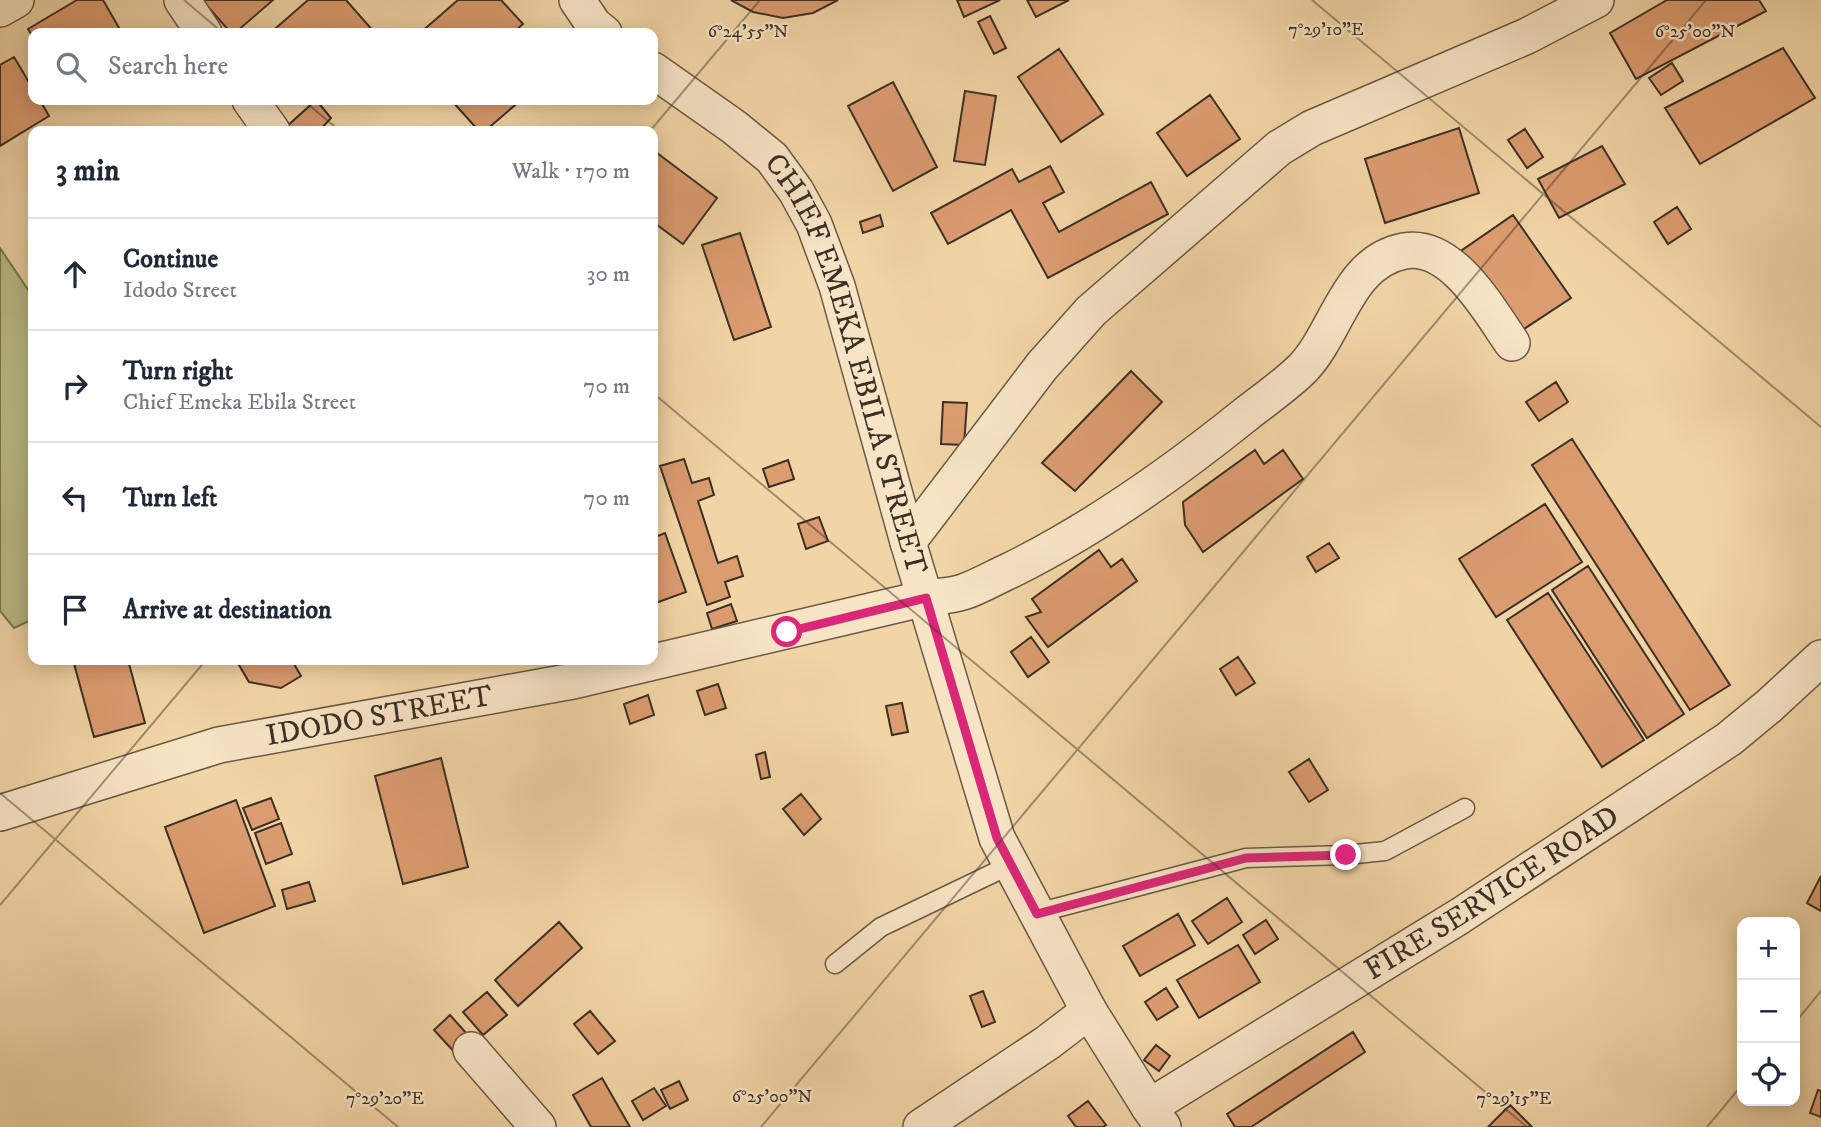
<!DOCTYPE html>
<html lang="en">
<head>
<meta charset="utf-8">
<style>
  :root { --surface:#fff; --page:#f6f6f7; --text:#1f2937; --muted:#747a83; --line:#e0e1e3 }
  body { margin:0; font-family:"IM FELL DW Pica",serif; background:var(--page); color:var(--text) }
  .controls { position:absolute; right:21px; bottom:21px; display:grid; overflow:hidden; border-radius:14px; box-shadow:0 4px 18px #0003 }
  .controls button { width:63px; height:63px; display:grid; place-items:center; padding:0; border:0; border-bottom:2px solid var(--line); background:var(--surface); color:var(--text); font:35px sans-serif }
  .stop { position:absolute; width:21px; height:21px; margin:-16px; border:5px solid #db2777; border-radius:50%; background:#fff }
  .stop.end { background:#db2777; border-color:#fff; box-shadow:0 2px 7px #0008 }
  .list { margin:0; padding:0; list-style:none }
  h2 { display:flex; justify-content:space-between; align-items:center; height:91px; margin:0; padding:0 28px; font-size:30px }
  h2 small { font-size:23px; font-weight:400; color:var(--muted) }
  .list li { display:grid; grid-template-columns:46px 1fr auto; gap:21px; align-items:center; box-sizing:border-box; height:112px; padding:0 28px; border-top:2px solid var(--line) }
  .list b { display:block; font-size:26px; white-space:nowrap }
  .list p { margin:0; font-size:23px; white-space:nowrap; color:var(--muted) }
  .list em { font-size:23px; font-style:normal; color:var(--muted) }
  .icon { flex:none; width:38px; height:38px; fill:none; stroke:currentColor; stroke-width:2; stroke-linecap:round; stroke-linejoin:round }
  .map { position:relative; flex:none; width:1821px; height:1127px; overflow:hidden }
  .search { position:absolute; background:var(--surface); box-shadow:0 4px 18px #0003; left:28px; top:28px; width:630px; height:77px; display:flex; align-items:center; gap:18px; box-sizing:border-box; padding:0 24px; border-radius:14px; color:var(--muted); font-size:26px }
  .panel { position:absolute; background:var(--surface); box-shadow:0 4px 18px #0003; left:28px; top:126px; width:630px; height:539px; border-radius:14px }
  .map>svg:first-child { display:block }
  .green { fill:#b9bd88; stroke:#7a7657; stroke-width:2 }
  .building { fill:#db9c70; stroke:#3c3026; stroke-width:2 }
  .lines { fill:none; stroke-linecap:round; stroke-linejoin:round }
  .service-casing { stroke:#6a5946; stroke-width:21 }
  .minor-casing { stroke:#6a5946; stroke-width:38 }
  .service { stroke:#f7e4c5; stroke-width:18 }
  .minor { stroke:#f7e4c5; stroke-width:35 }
  .route { stroke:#db2777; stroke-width:9 }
  .ticks { fill:none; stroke:#3c3026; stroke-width:2; stroke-opacity:0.45 }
  .labels { text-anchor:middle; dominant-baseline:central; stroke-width:5; stroke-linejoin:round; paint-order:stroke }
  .street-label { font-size:30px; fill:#3c3026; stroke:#f7e4c5 }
  .ticks-label { font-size:18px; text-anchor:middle; fill:#3c3026; stroke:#f7e4c5; stroke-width:5; stroke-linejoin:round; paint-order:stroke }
</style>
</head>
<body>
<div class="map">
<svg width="1821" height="1127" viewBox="0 0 1821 1127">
  <rect width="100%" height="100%" fill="#f2d5a6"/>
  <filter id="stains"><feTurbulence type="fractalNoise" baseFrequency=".00286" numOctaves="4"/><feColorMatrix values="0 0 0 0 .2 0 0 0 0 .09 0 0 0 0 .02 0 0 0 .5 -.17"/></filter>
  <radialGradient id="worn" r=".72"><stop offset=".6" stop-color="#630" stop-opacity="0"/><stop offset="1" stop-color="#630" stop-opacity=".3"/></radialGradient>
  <path class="green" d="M0 248 33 297V619L14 628 0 611Z"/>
  <path class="building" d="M77 0H103L122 33H33V37L28 29Z
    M202 0H273L235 33H231Z
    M308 0H346L375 33H281L276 28Z
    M458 0H501L523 24 513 33H420Z
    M731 0H838L813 13 783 18 753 12Z
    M957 0H1000L964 17Z
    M1027 0H1069L1036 17Z
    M1667 0H1759L1766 11 1636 79 1610 33Z
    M990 16 1006 48 994 54 978 22Z
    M1783 48 1815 98 1700 164 1665 108Z
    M1059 49 1103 114 1061 142 1018 77Z
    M14 57 33 89V100H40L49 116 0 146V65Z
    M1672 63 1683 81 1661 95 1649 78Z
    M893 82 937 167 893 191 848 106Z
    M965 91 996 96 985 165 954 161Z
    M1210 95 1240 139 1187 176 1157 133Z
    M316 100 331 118 319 131H287L284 129Z
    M451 100H521L485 131H479Z
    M1459 128 1479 193 1385 223 1365 159Z
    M1525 129 1543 157 1527 168 1508 140Z
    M1602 146 1625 184 1559 218 1538 179Z
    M653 150 717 198 683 244 653 222Z
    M1050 166 1064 192 1043 203 1059 232 1151 182 1168 214 1048 278 1011 210 948 244 931 213 1012 169 1019 182Z
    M1677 207 1691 229 1668 244 1654 222Z
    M880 215 883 226 863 233 860 222Z
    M1513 215 1571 298 1512 337 1452 257Z
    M740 233 771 327 734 340 702 245Z
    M1131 371 1162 402 1075 491 1042 463Z
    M1556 382 1568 402 1539 421 1526 402Z
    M943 402 967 403 964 445 941 444Z
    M1572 439 1730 685 1690 710 1532 465Z
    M1255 450 1264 464 1283 450 1303 479 1203 552 1185 525 1183 502Z
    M684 459 692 483 709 478 714 495 698 501 718 563 737 556 743 576 725 582 730 597 707 605 660 466Z
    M788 460 794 479 769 487 763 469Z
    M1545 504 1582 562 1496 617 1459 559Z
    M819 517 828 541 806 549 798 524Z
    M665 533 686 592 653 604V538Z
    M1329 543 1339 558 1316 572 1307 557Z
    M1099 550 1111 567 1122 559 1137 581 1048 647 1026 617 1041 612 1032 599Z
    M1588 566 1684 714 1647 738 1552 590Z
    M1548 593 1644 740 1602 767 1507 620Z
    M731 604 737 621 712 629 707 613Z
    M1031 637 1049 662 1028 677 1011 652Z
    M1238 657 1255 683 1236 695 1220 669Z
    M73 660H128L145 723 94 737Z
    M236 660H300L294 664 301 676 281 688 249 682Z
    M718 684 726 708 705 715 697 691Z
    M648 695 654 715 630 724 624 704Z
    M902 703 908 732 892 735 886 706Z
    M765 752 770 777 761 779 756 755Z
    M441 758 468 867 403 884 375 776Z
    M1309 759 1328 790 1309 802 1289 772Z
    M801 794 821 819 804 835 783 809Z
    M271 798 279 819 252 830 243 808Z
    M236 800 275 906 204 933 165 827Z
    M281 823 292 854 266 864 255 833Z
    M1821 876V911L1807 903Z
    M309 882 315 901 287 909 282 890Z
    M1227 898 1242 922 1208 944 1192 921Z
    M1178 914 1195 945 1140 976 1123 946Z
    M1266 920 1278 939 1255 954 1243 935Z
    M559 922 582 948 518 1006 495 980Z
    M1238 945 1260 982 1199 1018 1177 980Z
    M1166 988 1178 1007 1157 1020 1145 1002Z
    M983 991 995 1022 982 1027 970 996Z
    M487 992 507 1015 483 1035 463 1012Z
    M590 1011 615 1041 598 1054 574 1024Z
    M450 1015 475 1043 459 1057 434 1030Z
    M1353 1032 1365 1052 1251 1127H1235L1227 1114Z
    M1156 1045 1170 1056 1159 1071 1144 1060Z
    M602 1078 630 1127H591L573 1095Z
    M679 1081 688 1100 670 1109 661 1090Z
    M654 1088 666 1106 643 1120 632 1101Z
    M1818 1090 1821 1091V1117L1810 1113Z
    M1088 1101 1106 1125 1103 1127H1076L1068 1116Z
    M1510 1105 1532 1127H1488Z"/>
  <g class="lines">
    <defs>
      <path id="service" d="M1037 913 1246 858 1346 855 1385 851 1465 808
        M835 964 881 927 1010 865"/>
      <g id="minor">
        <path d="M182 0 204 33"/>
        <path d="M577 0 594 25 604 33"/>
        <path d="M0 9 16 0"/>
        <path id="s1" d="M653 70 734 127 772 158 796 191 814 224 837 286 908 542 997 838 1089 1011 1149 1107 1163 1127"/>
        <path d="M250 100 272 131"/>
        <path d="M908 542 1042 366 1091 311 1279 148 1312 128 1527 36 1596 0"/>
        <path id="s2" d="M0 813 219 745 573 681 926 598C938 596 951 596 963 592 979 587 995 577 1011 570 1094 529 1173 473 1245 415 1264 400 1286 385 1303 368 1338 331 1347 262 1404 251 1452 242 1489 310 1512 343"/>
        <path d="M471 1050 538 1127"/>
        <path id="s3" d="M1149 1107 1460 916 1729 739 1769 706 1821 658"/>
        <path d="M921 1127 1047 1043 1089 1011"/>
      </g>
    </defs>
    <use href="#service" class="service-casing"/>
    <use href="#minor" class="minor-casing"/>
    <use href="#service" class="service"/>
    <use href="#minor" class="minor"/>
  </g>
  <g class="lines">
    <path class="route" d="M787 632 926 598 997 838 1037 914 1246 858 1346 855"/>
  </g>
  <path class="ticks" d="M184 0 223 33M1312 0 1821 427M303 100 340 131M650 131 760 0M653 393 1527 1127M0 793 398 1127M0 905 206 660M1795 1023 1821 991M761 1127 1706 0M1707 1127 1742 1085"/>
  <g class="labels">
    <g class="street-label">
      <text stroke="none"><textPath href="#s1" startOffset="369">CHIEF EMEKA EBILA STREET</textPath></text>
      <text stroke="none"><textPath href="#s2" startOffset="392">IDODO STREET</textPath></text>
      <text stroke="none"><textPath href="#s3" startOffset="404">FIRE SERVICE ROAD</textPath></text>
    </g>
  </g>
  <g class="ticks-label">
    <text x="1326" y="35">7°29'10"E</text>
    <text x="748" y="37">6°24'55"N</text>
    <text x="1695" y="37">6°25'00"N</text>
    <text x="772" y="1102">6°25'00"N</text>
    <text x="385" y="1104">7°29'20"E</text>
    <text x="1514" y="1104">7°29'15"E</text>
  </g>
  <rect width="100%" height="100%" filter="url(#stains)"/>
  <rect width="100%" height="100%" fill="url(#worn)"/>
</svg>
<div class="controls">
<button>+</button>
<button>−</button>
<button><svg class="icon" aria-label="locate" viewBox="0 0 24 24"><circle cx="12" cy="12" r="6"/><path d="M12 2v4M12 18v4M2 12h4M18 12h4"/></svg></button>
</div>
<div class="stop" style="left:787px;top:632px"></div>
<div class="stop end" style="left:1346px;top:855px"></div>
<div class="search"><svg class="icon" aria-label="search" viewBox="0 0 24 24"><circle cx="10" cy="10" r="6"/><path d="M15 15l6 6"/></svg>Search here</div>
<section class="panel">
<h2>3 min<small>Walk · 170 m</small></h2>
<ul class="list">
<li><svg class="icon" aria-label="ahead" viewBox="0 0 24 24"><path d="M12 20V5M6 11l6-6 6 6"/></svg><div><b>Continue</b><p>Idodo Street</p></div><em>30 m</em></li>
<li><svg class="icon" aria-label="right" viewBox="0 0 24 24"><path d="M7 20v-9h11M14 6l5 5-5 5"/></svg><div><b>Turn right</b><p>Chief Emeka Ebila Street</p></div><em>70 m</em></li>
<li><svg class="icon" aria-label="left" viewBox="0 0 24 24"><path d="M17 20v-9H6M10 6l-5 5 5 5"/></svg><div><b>Turn left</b></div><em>70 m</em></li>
<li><svg class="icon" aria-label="arrive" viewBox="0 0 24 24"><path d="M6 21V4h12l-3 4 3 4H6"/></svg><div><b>Arrive at destination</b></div></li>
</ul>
</section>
</div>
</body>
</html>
